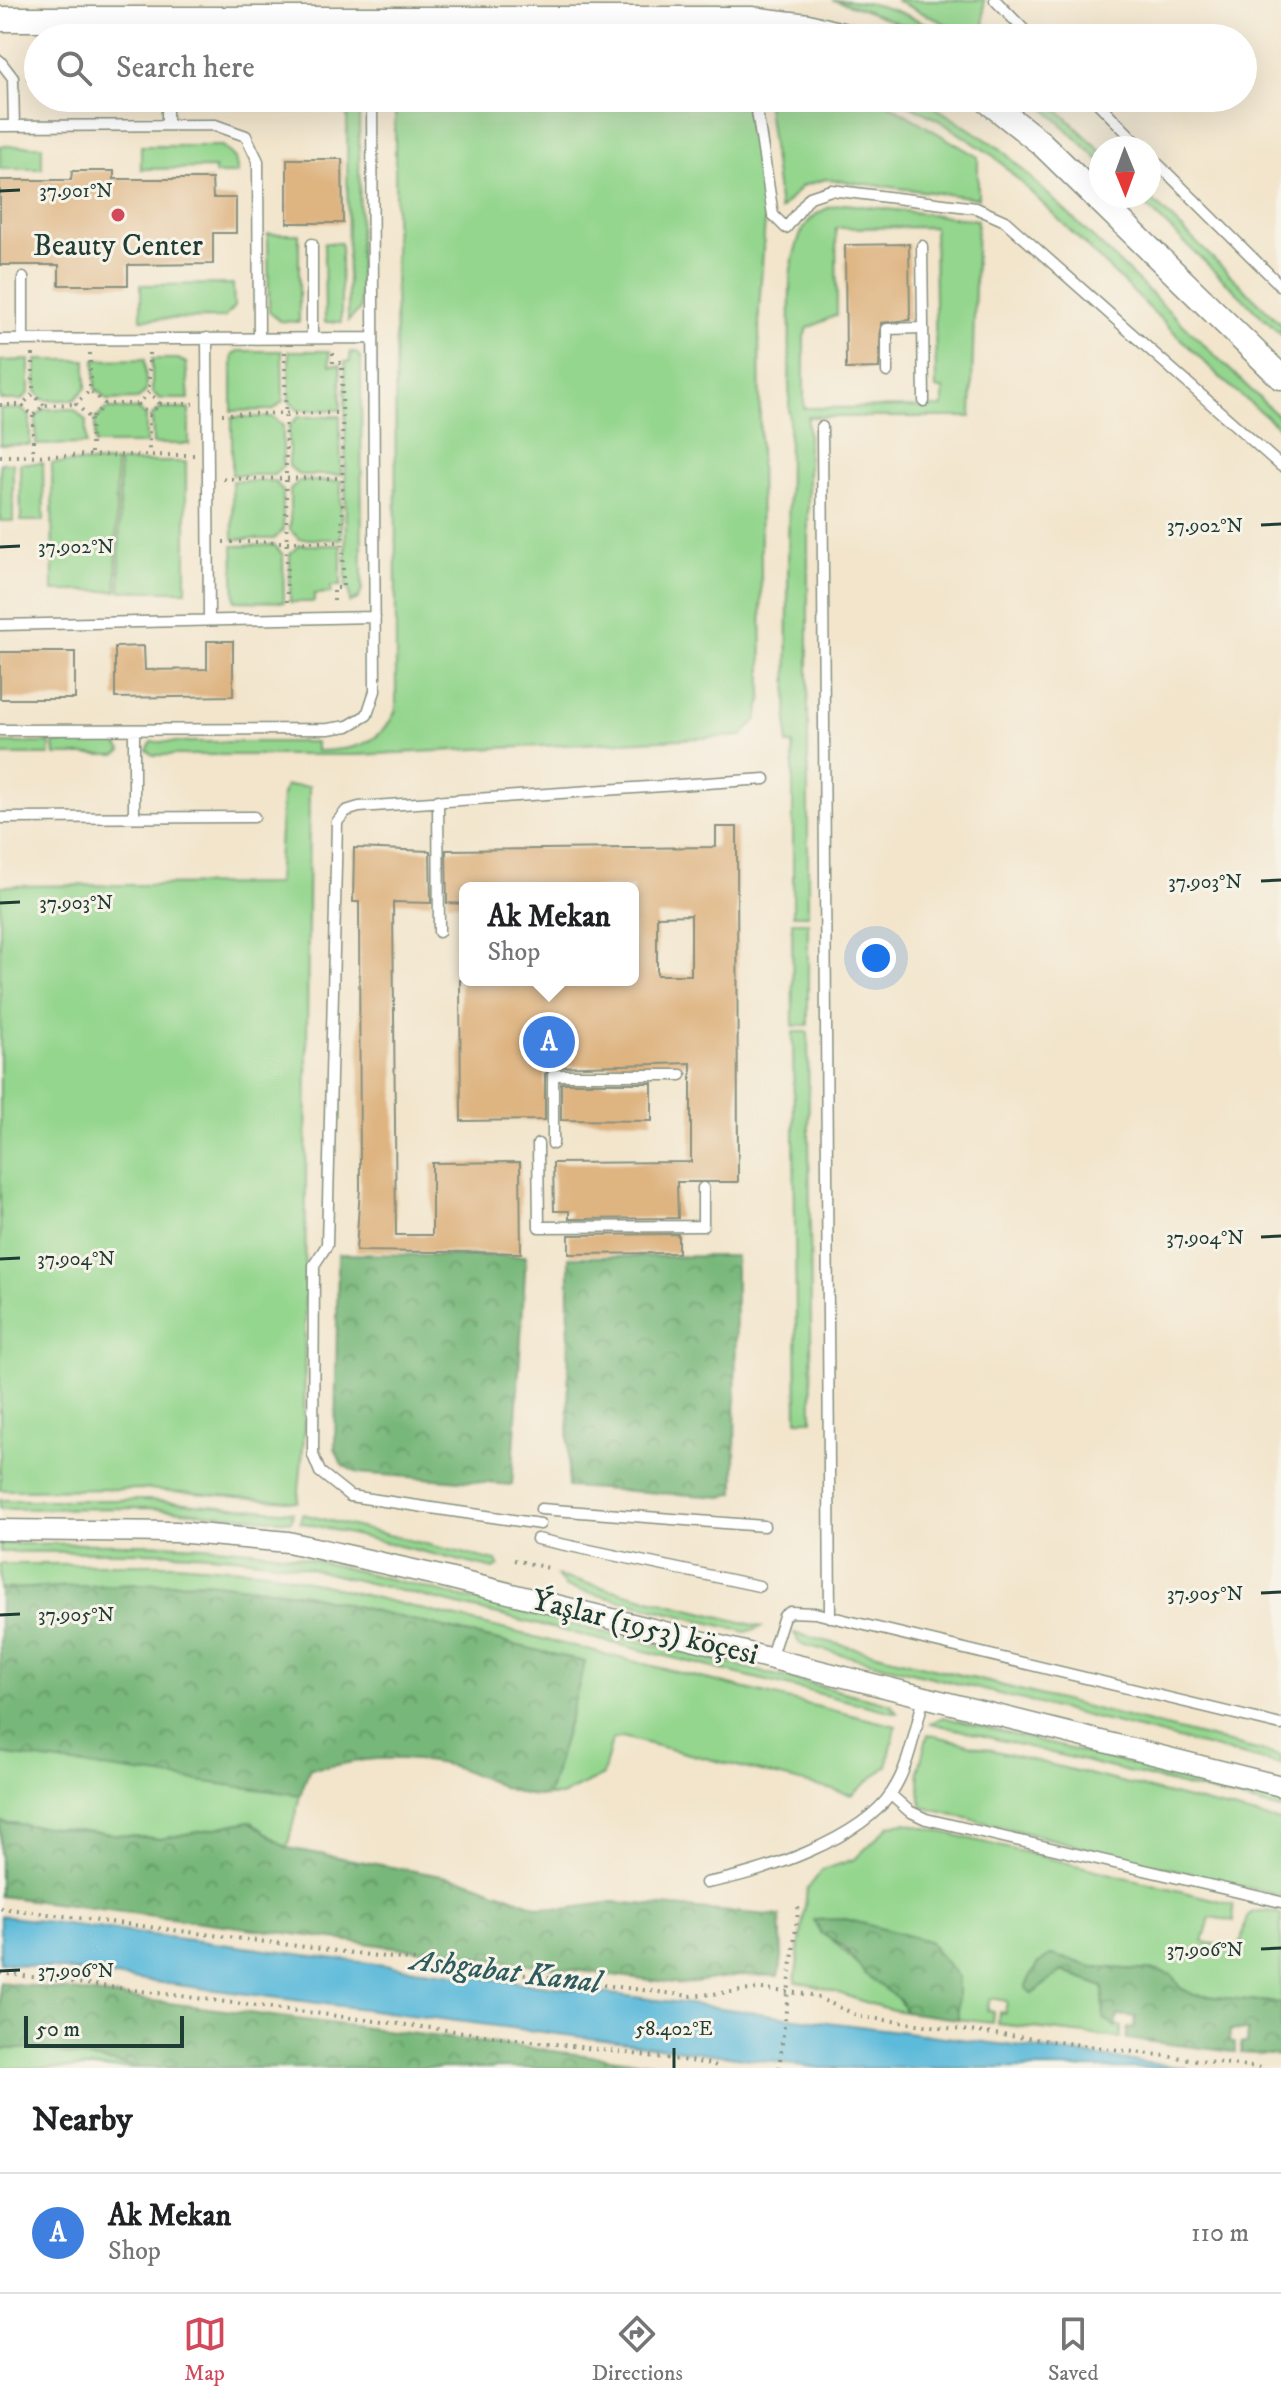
<!DOCTYPE html>
<html lang="en">
<head>
<meta charset="utf-8">
<style>
  :root { --surface:#fff; --page:#f6f6f6; --text:#202124; --muted:#757577; --line:#e0e0e0; --accent:#d1495b }
  body { margin:0; font-family:"IM FELL DW Pica",serif; background:var(--page); color:var(--text) }
  .compass { position:absolute; left:1089px; top:136px; width:72px; height:72px; border-radius:50%; background:var(--surface); box-shadow:0 8px 32px #0002; rotate:179deg }
  .scale { position:absolute; left:24px; bottom:20px; width:160px; box-sizing:border-box; padding-left:8px; border:4px solid #1f3d34; border-top:0; font-size:22px; line-height:28px; white-space:nowrap; color:#1f3d34; -webkit-text-stroke:6px #f7f3e8; paint-order:stroke }
  .you { position:absolute; left:876px; top:958px; width:28px; height:28px; margin:-20px; border:6px solid #fff; border-radius:50%; background:#1a73e8; box-shadow:0 0 0 12px #1a73e833 }
  .badge { display:grid; place-items:center; width:52px; height:52px; border-radius:50%; background:var(--accent); color:#fff; font-size:26px; font-weight:700 }
  .pin { position:absolute; translate:-50% -50%; border:4px solid #fff; box-shadow:0 2px 8px #0006 }
  .popup { position:absolute; left:459px; top:882px; width:180px; height:104px; box-sizing:border-box; display:grid; place-content:center; border-radius:12px; background:var(--surface); filter:drop-shadow(0 2px 6px #0005); font-size:26px; white-space:nowrap; color:var(--muted) }
  .popup b { font-size:30px; color:var(--text) }
  .popup::after { content:''; position:absolute; left:50%; top:100%; margin-left:-16px; border:16px solid transparent; border-top-color:var(--surface) }
  .list { margin:0; padding:0; list-style:none }
  h2 { display:flex; justify-content:space-between; align-items:center; height:104px; margin:0; padding:0 32px; font-size:34px }
  h2 small { font-size:26px; font-weight:400; color:var(--muted) }
  .list li { display:grid; grid-template-columns:52px 1fr auto; gap:24px; align-items:center; box-sizing:border-box; height:120px; padding:0 32px; border-top:2px solid var(--line) }
  .list b { display:block; font-size:30px; white-space:nowrap }
  .list p { margin:0; font-size:26px; white-space:nowrap; color:var(--muted) }
  .list em { font-size:26px; font-style:normal; color:var(--muted) }
  .icon { flex:none; width:44px; height:44px; fill:none; stroke:currentColor; stroke-width:2; stroke-linecap:round; stroke-linejoin:round }
  .map { position:relative; flex:none; width:1281px; height:2068px; overflow:hidden }
  .search { position:absolute; background:var(--surface); box-shadow:0 8px 32px #0002; left:24px; right:24px; top:24px; height:88px; display:flex; align-items:center; gap:20px; box-sizing:border-box; padding:0 28px; border-radius:44px; color:var(--muted); font-size:30px }
  .sheet { height:224px; background:var(--surface) }
  nav { display:flex; justify-content:space-around; align-items:center; box-sizing:border-box; height:112px; border-top:2px solid var(--line); background:var(--surface); font-size:22px; color:var(--muted) }
  nav a { display:grid; justify-items:center; gap:4px }
  nav .on { color:var(--accent) }
  .map>svg:first-child { display:block }
  .green { fill:#94d68e; stroke:#5a8a61; stroke-width:2; fill-rule:evenodd }
  .forest { fill:url(#forest-crowns); stroke:#4b7a56; stroke-width:2 }
  .water { fill:#5bbada; stroke:#3d7c87; stroke-width:2 }
  .building { fill:#deb481; fill-rule:evenodd }
  .lines { fill:none; stroke-linecap:round; stroke-linejoin:round }
  .service-casing { stroke:#889180; stroke-width:13 }
  .minor-casing { stroke:#889180; stroke-width:23 }
  .tertiary-casing { stroke:#889180; stroke-width:27 }
  .path { stroke:#889180; stroke-width:4; stroke-dasharray:2 6; stroke-linecap:butt }
  .service { stroke:#fff; stroke-width:10 }
  .minor { stroke:#fff; stroke-width:20 }
  .tertiary { stroke:#fff; stroke-width:24 }
  .ticks { fill:none; stroke:#1f3d34; stroke-width:3 }
  .poi-dot { fill:#d1495b; stroke:#f7f3e8; stroke-width:3 }
  .labels { text-anchor:middle; dominant-baseline:central; stroke-width:6; stroke-linejoin:round; paint-order:stroke }
  .poi-label { font-size:30px; fill:#1f3d34; stroke:#f7f3e8 }
  .street-label { font-size:30px; fill:#1f3d34; stroke:#f7f3e8 }
  .water-label { font-size:32px; font-style:italic; fill:#2e5c5e; stroke:#f7f3e8 }
  .ticks-label { font-size:20px; text-anchor:middle; fill:#1f3d34; stroke:#f7f3e8; stroke-width:6; stroke-linejoin:round; paint-order:stroke }
</style>
</head>
<body>
<div class="map">
<svg width="1281" height="2068" viewBox="0 0 1281 2068">
  <defs>
    <pattern id="forest-crowns" width="20" height="18" patternUnits="userSpaceOnUse" patternTransform="scale(2)"><rect width="20" height="18" fill="#77b779"/><path d="M2 6a3 3 0 1 1 6 0M12 15a3 3 0 1 1 6 0" fill="none" stroke="#619664"/></pattern>
  </defs>
  <rect width="100%" height="100%" fill="#f7f3e8"/>
  <filter id="ink" filterUnits="userSpaceOnUse"><feTurbulence type="fractalNoise" baseFrequency=".0125" numOctaves="2"/><feDisplacementMap in="SourceGraphic" scale="16" xChannelSelector="R" yChannelSelector="G"/><feConvolveMatrix kernelMatrix="1 2 1 2 8 2 1 2 1" color-interpolation-filters="sRGB"/></filter>
  <filter id="wash" filterUnits="userSpaceOnUse"><feTurbulence type="fractalNoise" baseFrequency=".006" numOctaves="4" result="noise"/><feDisplacementMap in="SourceGraphic" scale="32" xChannelSelector="R" yChannelSelector="G"/><feGaussianBlur stdDeviation="1.8" result="paint"/><feColorMatrix in="noise" values="0 0 0 0 0 0 0 0 0 0 0 0 0 0 0 0 0 1.4 0 .05"/><feComposite in="paint" operator="in"/></filter>
  <g filter="url(#wash)">
    <rect width="100%" height="100%" fill="#f2e5cc"/>
    <path class="green" d="M832 0C880 0 912 16 955 38 919 38 871 8 832 0Z
      M895 0H984V38H976Z
      M347 98H359L360 310 348 321Z
      M395 98H745L765 220 759 311 762 699 757 719 742 736 357 755H153L147 750 152 742H316V751C353 750 380 746 396 710Z
      M766 98H873L888 104 978 157V198L826 179 802 186 780 210Z
      M897 98H921L1001 149 1281 419V429L1224 381 995 157 940 121Z
      M1034 98H1046L1101 151V162Z
      M0 146H42V169H0Z
      M141 146H222L235 158 238 174H215V168L141 169Z
      M1136 196H1148L1281 324V335Z
      M845 204 977 220 971 417H808V915H793V744H787L790 275C796 238 804 209 845 204ZM934 227 936 389H943V407L804 408V336L808 328 837 315 836 228Z
      M268 234H299V322L279 321 269 311Z
      M324 243H341V322H325Z
      M233 284 234 307 224 318 141 319V285Z
      M238 351H282L283 401 273 410 232 411V356Z
      M289 351H329L330 365H340L341 410H298L289 401Z
      M350 352 358 354 361 360 362 589 359 598 350 603 349 589H346L345 362H350Z
      M145 359 146 391 138 399 107 400 95 388V360Z
      M152 359H178L186 363 189 399H160L152 392Z
      M29 360V392L22 400H0V361Z
      M36 360H86V388L74 400H44L36 392Z
      M0 409H22L30 417V445H0Z
      M44 409H74L86 421V444L36 445V417Z
      M106 409H138L146 416V444H95V420Z
      M160 409H189V444H153L152 416Z
      M340 416 341 475H299L289 466V426L298 417Z
      M232 417H273L283 426V466L274 475H232Z
      M116 462 117 591H53L52 463Z
      M119 462H186V591H120Z
      M0 463H13V521H0Z
      M20 463H43L44 521H21Z
      M232 481H274L283 491V530L274 539H233Z
      M299 481H341V539H299L290 530V490Z
      M274 545 283 555 284 602 235 601 233 546Z
      M299 545H341V586H331V593L314 594V602H290V554Z
      M0 743H50V755H0Z
      M54 743H116L122 751 116 755H55Z
      M286 786H309L304 1436 298 1502 147 1489 0 1490V886L277 884 282 795Z
      M792 922H808V1025L793 1026Z
      M793 1032H808L812 1420H797Z
      M0 1500H148L293 1512 291 1521 148 1508 0 1509Z
      M302 1514 496 1561 499 1566 494 1569 300 1522Z
      M0 1544C100 1544 202 1540 301 1557L891 1704 897 1713 299 1566C200 1548 100 1552 0 1552Z
      M0 1564H175L267 1571 896 1726 887 1766 852 1795 622 1737 612 1740 603 1775 561 1796H548L585 1662 305 1594 206 1582 0 1589Z
      M557 1576 761 1627 746 1632 566 1587Z
      M794 1633 1281 1756V1765L800 1644Z
      M943 1717 1281 1802V1810L931 1723Z
      M928 1734 1281 1822V1896L922 1807 918 1772Z
      M0 1754 268 1788 300 1795 287 1848 250 1821 161 1839 0 1822Z
      M906 1823 1233 1904 1234 1921 1210 1917 1203 1942 1239 1949C1248 1918 1241 1904 1281 1914V2003L1194 1995 1180 1988 1172 1975 1158 1971 1093 1967 1065 1958 1032 1994 1062 1971 1103 1987 1104 2019 1122 2027 1120 2038 998 2024 999 2012 1005 2013 1007 2001 990 1998 987 2010 993 2011 992 2023 958 2019V1977L821 1933C842 1946 848 1956 864 1972 878 1987 899 1991 905 2012 866 2007 834 1987 795 1982L807 1890 822 1870 855 1859 890 1825Z
      M0 2049H35L144 2068H0Z"/>
    <path class="forest" d="M338 1254 526 1256 512 1485 358 1473 342 1465 335 1448Z
      M736 1256 735 1493 723 1497 568 1487 569 1257Z
      M206 1582 305 1594 585 1662 548 1796C510 1799 480 1771 443 1764 422 1760 398 1758 376 1759 353 1760 333 1768 310 1768L300 1795 0 1754V1589Z
      M250 1821 287 1848 470 1881 539 1907 564 1909 613 1902 780 1916 782 1958 779 1976 740 1975 681 1984 0 1896V1822L161 1839Z
      M846 1919 928 1941 958 1977V2019L905 2012 901 2001 865 1974 844 1947 821 1933 814 1920Z
      M1052 1955 1093 1967 1158 1971 1172 1975 1180 1988 1194 1995 1281 2003V2056L1241 2053V2043H1247L1248 2031 1230 2030 1229 2042 1235 2043V2052L1126 2039 1128 2028 1134 2029 1136 2017 1118 2015 1116 2027 1104 2019 1103 1987 1062 1971 1032 1994 1025 1987 1037 1964Z
      M0 1982 680 2067 682 2068H144L35 2049H0Z"/>
    <path class="water" d="M0 1916 10 1917 1187 2068H821L0 1962Z"/>
    <g id="blocks">
      <path class="building" d="M287 159H342L343 223H287Z
        M72 171H114V179H212L213 198H236V233H213V264L128 265V285H59V265H0V180H71Z
        M909 244 910 320 881 323 879 368 846 369 845 245Z
        M207 641H233V696L115 698V647L144 646 145 670 207 669Z
        M0 652H75V699H0Z
        M716 827H737L738 1182H677L678 1218 569 1219V1211H554L553 1163 691 1162V1063L552 1067 545 1074V1120L461 1121 460 980H633V888H465V904L447 903 446 850 716 847ZM691 915V975H657V916Z
        M354 848 430 851 431 903 393 902 396 1235H432V1163L520 1162 521 1253 356 1251 360 1188 359 902H353Z
        M561 1083H652V1121L561 1120Z
        M678 1234V1253L569 1254V1235Z"/>
    </g>
  </g>
  <g filter="url(#ink)">
    <use href="#blocks" fill-opacity="0" stroke="#889180" stroke-width="2"/>
    <g class="lines">
      <defs>
        <path id="service" d="M995 0 1032 38
          M196 38 209 20
          M0 61 13 78 14 126
          M755 98 773 215 786 228 810 197 831 190 976 208 1005 221 1281 466
          M1093 98 1142 148
          M167 125V98
          M0 126 215 125 246 136 258 161 259 338
          M1149 155 1281 286
          M312 244V338
          M922 246 924 401
          M23 278V339
          M207 338 209 618
          M0 340 373 338
          M887 372V329L923 328
          M822 427 830 1617
          M0 625 375 617
          M0 730 328 729 348 726 367 715 375 691 372 98
          M134 730V817
          M438 800 439 932
          M0 818 254 817
          M538 1144 539 1227 703 1226V1188
          M553 1144V1075H681
          M541 1509 764 1526
          M540 1524 350 1496 320 1472 313 1455 314 1265 327 1245 337 822 346 811 359 807 765 779
          M537 1539 759 1586
          M770 1659 784 1616 790 1612 815 1613 1281 1725
          M891 1795 909 1811 926 1819 1281 1902
          M706 1883C760 1874 862 1839 892 1792 910 1765 915 1728 924 1698"/>
        <path id="minor" d="M0 1530 176 1532 288 1542 440 1576 1281 1786"/>
        <path id="tertiary" d="M0 19H751L808 26 854 38
          M984 98 1041 143 1281 377"/>
      </defs>
      <use href="#service" class="service-casing"/>
      <use href="#minor" class="minor-casing"/>
      <use href="#tertiary" class="tertiary-casing"/>
      <path class="path" d="M26 78H38
        M285 352 287 603
        M90 353V390
        M149 353V392
        M333 353V363H342L343 588H334V603
        M33 354V393
        M105 404 90 390 76 404 91 419 105 404H138
        M160 404H193
        M0 405H22
        M44 405 33 394 22 405 33 416 44 405 76 404
        M222 414 341 413
        M149 415 160 404 149 392 138 404 149 415V455
        M33 416V456
        M91 419V455
        M0 456 194 455
        M223 479 342 478
        M223 542H342
        M514 1560 553 1569
        M0 1908 690 1996 762 1989 812 1995 861 2017 1261 2068
        M0 1973 712 2064 721 2068
        M779 2068 799 1903"/>
      <use href="#service" class="service"/>
      <use href="#minor" class="minor"/>
      <use href="#tertiary" class="tertiary"/>
    </g>
  </g>
  <path class="ticks" d="M0 191 20 190M1261 525 1281 524M0 547 20 546M1261 881 1281 880M0 903 20 902M1261 1237 1281 1236M0 1259 20 1258M1261 1593 1281 1592M0 1615 20 1614M1261 1949 1281 1948M0 1971 20 1970M674 2048V2068"/>
  <circle class="poi-dot" cx="118" cy="215" r="8"/>
  <g class="labels">
    <g class="poi-label">
      <text x="118" y="246">Beauty Center</text>
    </g>
    <g class="street-label">
      <text transform="translate(645 1628) rotate(14)">Ýaşlar (1953) köçesi</text>
    </g>
    <g class="water-label">
      <text transform="translate(506 1972) rotate(7)">Ashgabat Kanal</text>
    </g>
  </g>
  <g class="ticks-label">
    <text x="76" y="197">37.901°N</text>
    <text x="1205" y="532">37.902°N</text>
    <text x="76" y="553">37.902°N</text>
    <text x="1205" y="888">37.903°N</text>
    <text x="76" y="909">37.903°N</text>
    <text x="1205" y="1244">37.904°N</text>
    <text x="76" y="1265">37.904°N</text>
    <text x="1205" y="1600">37.905°N</text>
    <text x="76" y="1621">37.905°N</text>
    <text x="1205" y="1956">37.906°N</text>
    <text x="76" y="1977">37.906°N</text>
    <text x="674" y="2035">58.402°E</text>
  </g>
</svg>
<svg class="compass" viewBox="-18 -18 36 36"><path d="M0-13l5 13h-10z" fill="#e53935"/><path d="M0 13l5-13h-10z" fill="#757577"/></svg>
<div class="scale">50 m</div>
<div class="you"></div>
<div class="pin badge" style="left:549px;top:1042px;background:#3f7fe0">A</div>
<div class="popup"><b>Ak Mekan</b>Shop</div>
<div class="search"><svg class="icon" aria-label="search" viewBox="0 0 24 24"><circle cx="10" cy="10" r="6"/><path d="M15 15l6 6"/></svg>Search here</div>
</div>
<section class="sheet">
<h2>Nearby<small></small></h2>
<ul class="list">
<li><span class="badge" style="background:#3f7fe0">A</span><div><b>Ak Mekan</b><p>Shop</p></div><em>110 m</em></li>
</ul>
</section>
<nav>
<a class="on"><svg class="icon" aria-label="map" viewBox="0 0 24 24"><path d="M3 6l6-2 6 2 6-2v14l-6 2-6-2-6 2zM9 4v14M15 6v14"/></svg>Map</a>
<a><svg class="icon" aria-label="directions" viewBox="0 0 24 24"><path d="M12 3l9 9-9 9-9-9zM9 14v-3h6M13 9l2 2-2 2"/></svg>Directions</a>
<a><svg class="icon" aria-label="saved" viewBox="0 0 24 24"><path d="M7 4h10v16l-5-4-5 4z"/></svg>Saved</a>
</nav>
</body>
</html>
